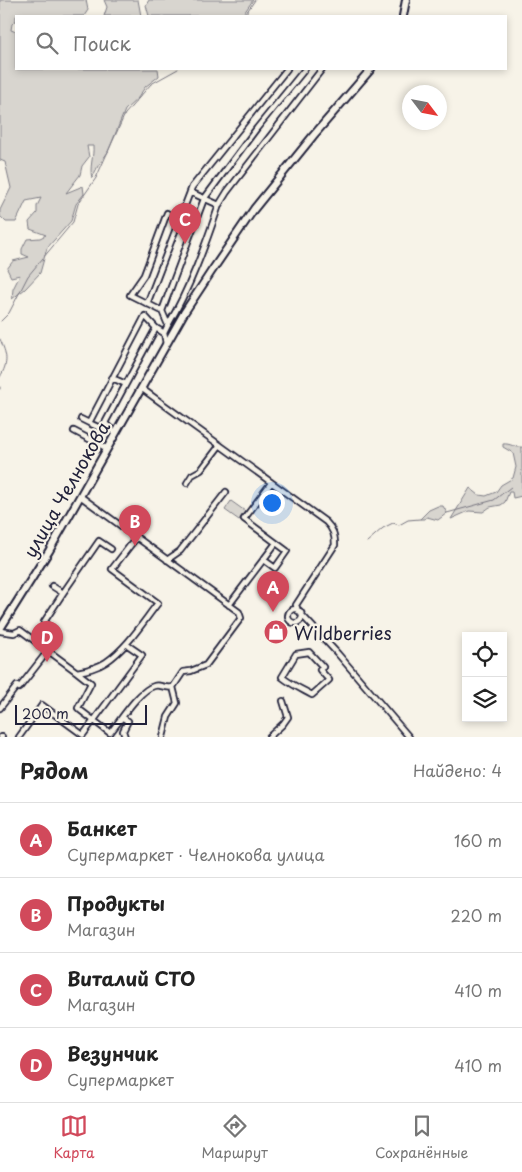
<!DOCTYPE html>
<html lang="ru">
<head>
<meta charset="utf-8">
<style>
  :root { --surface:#fff; --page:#f2f2f2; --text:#222; --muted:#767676; --line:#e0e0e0; --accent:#d1495b }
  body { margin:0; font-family:"Playpen Sans",sans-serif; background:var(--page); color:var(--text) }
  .controls { position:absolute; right:15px; bottom:15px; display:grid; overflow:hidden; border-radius:0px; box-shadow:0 2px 8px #0003 }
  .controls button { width:45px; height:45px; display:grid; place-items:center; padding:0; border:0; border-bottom:1px solid var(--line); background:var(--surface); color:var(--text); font:25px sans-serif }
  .compass { position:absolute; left:402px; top:85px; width:45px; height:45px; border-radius:50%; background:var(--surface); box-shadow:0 2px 8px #0003; rotate:122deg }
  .scale { position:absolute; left:15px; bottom:12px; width:132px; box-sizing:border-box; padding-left:5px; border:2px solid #22223b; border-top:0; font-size:14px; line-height:18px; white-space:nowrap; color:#22223b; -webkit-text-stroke:4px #f7f3e8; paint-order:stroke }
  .you { position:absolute; left:271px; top:502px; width:18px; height:18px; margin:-12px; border:4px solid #fff; border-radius:50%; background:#1a73e8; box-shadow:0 0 0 8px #1a73e833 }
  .badge { display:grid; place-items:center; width:32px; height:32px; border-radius:50%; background:var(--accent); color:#fff; font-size:16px; font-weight:700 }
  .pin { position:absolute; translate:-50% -41px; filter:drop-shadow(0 1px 2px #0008) }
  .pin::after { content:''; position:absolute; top:26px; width:18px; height:15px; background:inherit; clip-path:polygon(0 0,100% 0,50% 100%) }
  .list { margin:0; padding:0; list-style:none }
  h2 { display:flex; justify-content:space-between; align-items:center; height:65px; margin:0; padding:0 20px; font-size:21px }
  h2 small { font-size:16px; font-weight:400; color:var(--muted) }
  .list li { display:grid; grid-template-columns:32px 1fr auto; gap:15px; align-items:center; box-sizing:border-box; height:75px; padding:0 20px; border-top:1px solid var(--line) }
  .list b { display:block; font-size:19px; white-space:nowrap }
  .list p { margin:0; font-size:16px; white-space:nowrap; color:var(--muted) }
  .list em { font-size:16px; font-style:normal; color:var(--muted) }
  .icon { flex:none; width:28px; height:28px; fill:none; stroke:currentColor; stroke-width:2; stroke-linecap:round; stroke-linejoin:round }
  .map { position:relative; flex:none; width:522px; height:737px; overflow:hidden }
  .search { position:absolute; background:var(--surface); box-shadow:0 2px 8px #0003; left:15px; right:15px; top:15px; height:55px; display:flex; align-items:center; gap:12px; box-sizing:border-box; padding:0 18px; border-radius:0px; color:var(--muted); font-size:19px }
  .sheet { height:365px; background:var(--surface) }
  nav { display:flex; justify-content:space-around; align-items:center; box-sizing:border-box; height:70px; border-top:1px solid var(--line); background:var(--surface); font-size:14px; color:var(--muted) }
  nav a { display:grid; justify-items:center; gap:2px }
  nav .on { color:var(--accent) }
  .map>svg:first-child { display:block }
  .green { fill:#d8d5cf; stroke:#7d7c85 }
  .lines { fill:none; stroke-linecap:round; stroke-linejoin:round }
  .stream { stroke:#76747f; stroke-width:1 }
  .minor-casing { stroke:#22223b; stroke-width:8 }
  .secondary-casing { stroke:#22223b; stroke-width:10 }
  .minor { stroke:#f7f3e8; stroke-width:4.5 }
  .secondary { stroke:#f7f3e8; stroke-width:6 }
  .labels { text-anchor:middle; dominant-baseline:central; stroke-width:4.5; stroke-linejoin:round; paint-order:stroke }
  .street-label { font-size:18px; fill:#22223b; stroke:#f7f3e8 }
  .poi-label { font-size:18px; fill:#22223b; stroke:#f7f3e8; text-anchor:start }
</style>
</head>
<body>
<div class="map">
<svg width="522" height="737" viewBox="0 0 522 737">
  <rect width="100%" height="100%" fill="#f7f3e8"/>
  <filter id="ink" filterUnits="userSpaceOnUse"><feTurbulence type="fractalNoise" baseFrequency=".02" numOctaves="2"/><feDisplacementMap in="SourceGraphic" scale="10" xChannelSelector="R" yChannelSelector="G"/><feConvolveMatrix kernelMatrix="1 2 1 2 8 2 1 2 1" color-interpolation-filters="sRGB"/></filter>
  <g filter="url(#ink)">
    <path class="green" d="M0 0H86L88 10 84 16H16V20L12 24 11 30 16 32V69H158L159 76 145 87 138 98 125 110 108 152 98 166 92 178C89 168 94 156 93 146H87L89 157 82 166 80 175 66 193 83 186 84 194 76 204 71 221 47 248 40 273 25 289 12 299 13 289 20 275 11 277 7 269 13 261 29 257 22 254V249L27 239 40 238 46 235 30 229 29 222 37 213V206L41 198 26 201 16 222H6L0 216V210L11 188 5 162 0 160Z
      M104 0H138L141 16H104L107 7Z
      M149 0H253L242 16H149L146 5Z
      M503 444C510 443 515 448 522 447V496L513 498 512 492H509L505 502 501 505 490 507 483 512 469 511 451 519 470 488 479 495 486 496 496 492 501 485 513 478 516 467 513 453 503 447Z
      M231 501 245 511 239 520 225 510Z
      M438 506H443L447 513 438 520 427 517 424 519H420L429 510Z"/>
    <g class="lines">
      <path class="stream" d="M244 16 255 0
        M1 321 9 313 28 276 73 222 78 204 96 178 125 114 151 84 178 69
        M0 339C7 355 9 362 0 377
        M0 387V389
        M447 513 494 500 511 487
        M367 542 383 528 393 523 399 525 408 520 420 519"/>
      <defs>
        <path id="minor" d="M219 205 227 192 322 69
          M147 304 192 187 287 69
          M162 311 204 199 257 128 305 69
          M168 325C190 288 205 246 219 205L190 192
          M156 328 105 423 100 428 89 423 145 316 156 328 164 333
          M166 344 164 333 168 325 162 311 130 295 144 275 167 213
          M112 378 126 384
          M141 388 326 522C333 529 335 535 335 545L296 605 298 611
          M81 419 89 423
          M105 423 115 433
          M74 431 106 448
          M187 483 192 475 201 470 220 445
          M80 496 239 612 241 618 206 665 191 671 183 672 173 687 177 703 168 717 163 737
          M167 560 180 551 226 492
          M264 560 275 568 287 551 244 519 271 483
          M52 586 63 593 99 541 111 549
          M229 605 276 543
          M288 616a7 7 0 1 1 14 0a7 7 0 1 1-14 0Z
          M301 614 338 654 409 737
          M44 622 63 593
          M0 631 14 633 20 630 77 672C87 670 97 668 106 662 127 648 143 622 158 603L112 569 136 538
          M320 670 329 680 312 695C301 689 292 685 282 677L296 654 309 652 323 667
          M77 672 91 683 78 708 80 710 110 733C120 721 139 690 154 686 160 684 165 689 173 687
          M0 708 17 686 19 688 44 656
          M123 718 128 721 123 731 125 737
          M1 737H2
          M19 737 42 705 83 735 142 655 126 644
          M269 737 283 724 288 717 283 701"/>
        <path id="secondary" d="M403 16 406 0
          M0 629 49 551 184 313 211 272 254 209 313 136 371 69"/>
      </defs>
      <use href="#minor" class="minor-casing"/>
      <use href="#secondary" class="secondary-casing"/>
      <use href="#minor" class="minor"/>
      <use href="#secondary" class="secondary"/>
    </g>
  </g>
  <defs>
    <symbol id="shop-disc" viewBox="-11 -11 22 22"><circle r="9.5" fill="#d1495b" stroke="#f7f3e8"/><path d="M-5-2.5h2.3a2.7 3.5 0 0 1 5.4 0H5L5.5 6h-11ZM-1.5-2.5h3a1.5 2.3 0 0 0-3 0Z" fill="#fff"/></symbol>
  </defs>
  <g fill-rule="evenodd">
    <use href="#shop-disc" x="262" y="618" width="28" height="28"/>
  </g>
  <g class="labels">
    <g class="street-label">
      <text transform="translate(66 489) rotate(-60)">улица Челнокова</text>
    </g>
    <g class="poi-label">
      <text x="294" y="632">Wildberries</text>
    </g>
  </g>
</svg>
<div class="controls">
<button><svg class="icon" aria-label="locate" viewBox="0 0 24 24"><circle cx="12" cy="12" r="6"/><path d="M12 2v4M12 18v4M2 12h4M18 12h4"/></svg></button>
<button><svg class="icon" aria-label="layers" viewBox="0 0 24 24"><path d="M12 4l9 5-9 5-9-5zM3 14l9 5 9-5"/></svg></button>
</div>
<svg class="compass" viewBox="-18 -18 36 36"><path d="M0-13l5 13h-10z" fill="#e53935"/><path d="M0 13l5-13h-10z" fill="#767676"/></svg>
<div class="scale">200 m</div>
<div class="you"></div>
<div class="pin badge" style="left:273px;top:612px">A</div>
<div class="pin badge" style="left:135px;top:546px">B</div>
<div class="pin badge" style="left:185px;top:244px">C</div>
<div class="pin badge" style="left:47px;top:662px">D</div>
<div class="search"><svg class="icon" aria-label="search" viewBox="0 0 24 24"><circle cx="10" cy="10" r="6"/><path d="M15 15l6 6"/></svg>Поиск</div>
</div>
<section class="sheet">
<h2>Рядом<small>Найдено: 4</small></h2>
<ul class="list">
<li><span class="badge">A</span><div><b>Банкет</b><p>Супермаркет · Челнокова улица</p></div><em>160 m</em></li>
<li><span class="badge">B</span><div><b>Продукты</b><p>Магазин</p></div><em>220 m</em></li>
<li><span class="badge">C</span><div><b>Виталий СТО</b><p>Магазин</p></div><em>410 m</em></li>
<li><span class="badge">D</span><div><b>Везунчик</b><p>Супермаркет</p></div><em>410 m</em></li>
</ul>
</section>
<nav>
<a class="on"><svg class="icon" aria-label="map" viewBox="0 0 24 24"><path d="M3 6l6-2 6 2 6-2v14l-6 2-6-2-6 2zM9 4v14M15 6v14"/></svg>Карта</a>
<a><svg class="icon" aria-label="directions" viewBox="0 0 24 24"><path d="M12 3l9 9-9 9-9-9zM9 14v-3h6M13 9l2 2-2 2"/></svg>Маршрут</a>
<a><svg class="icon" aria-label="saved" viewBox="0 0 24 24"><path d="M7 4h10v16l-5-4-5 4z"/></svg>Сохранённые</a>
</nav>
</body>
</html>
